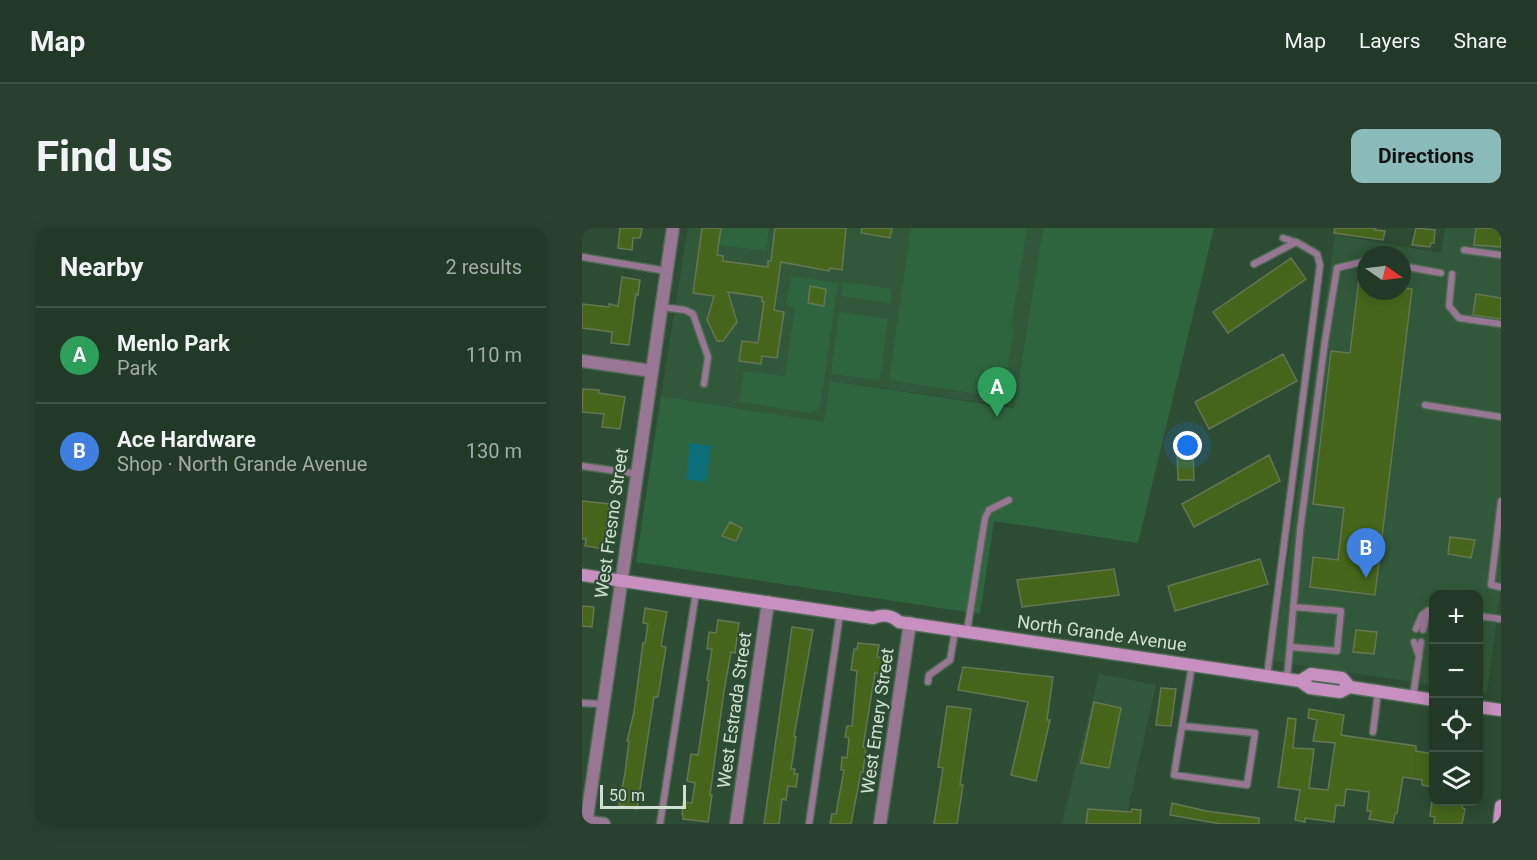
<!DOCTYPE html>
<html lang="en">
<head>
<meta charset="utf-8">
<style>
  :root { --surface:#223927; --page:#2a402f; --text:#f1f3f6; --muted:#a2aca7; --line:#3f5344; --accent:#8bbbb9 }
  body { margin:0; font-family:Roboto,sans-serif; background:var(--page); color:var(--text) }
  .controls { position:absolute; right:18px; bottom:18px; display:grid; overflow:hidden; border-radius:12px; box-shadow:0 3px 15px #0003 }
  .controls button { width:54px; height:54px; display:grid; place-items:center; padding:0; border:0; border-bottom:2px solid var(--line); background:var(--surface); color:var(--text); font:30px sans-serif }
  .compass { position:absolute; left:775px; top:18px; width:54px; height:54px; border-radius:50%; background:var(--surface); box-shadow:0 3px 15px #0003; rotate:104deg }
  .scale { position:absolute; left:18px; bottom:15px; width:86px; box-sizing:border-box; padding-left:6px; border:3px solid #cee0d1; border-top:0; font-size:16px; line-height:21px; white-space:nowrap; color:#cee0d1; -webkit-text-stroke:4px #2d4c34; paint-order:stroke }
  .you { position:absolute; left:606px; top:218px; width:21px; height:21px; margin:-15px; border:4px solid #fff; border-radius:50%; background:#1a73e8; box-shadow:0 0 0 9px #1a73e833 }
  .badge { display:grid; place-items:center; width:39px; height:39px; border-radius:50%; background:var(--accent); color:#fff; font-size:20px; font-weight:700 }
  .pin { position:absolute; translate:-50% -50px; filter:drop-shadow(0 2px 3px #0008) }
  .pin::after { content:''; position:absolute; top:32px; width:21px; height:18px; background:inherit; clip-path:polygon(0 0,100% 0,50% 100%) }
  .list { margin:0; padding:0; list-style:none }
  h2 { display:flex; justify-content:space-between; align-items:center; height:78px; margin:0; padding:0 24px; font-size:26px }
  h2 small { font-size:20px; font-weight:400; color:var(--muted) }
  .list li { display:grid; grid-template-columns:39px 1fr auto; gap:18px; align-items:center; box-sizing:border-box; height:96px; padding:0 24px; border-top:2px solid var(--line) }
  .list b { display:block; font-size:22px; white-space:nowrap }
  .list p { margin:0; font-size:20px; white-space:nowrap; color:var(--muted) }
  .list em { font-size:20px; font-style:normal; color:var(--muted) }
  .icon { flex:none; width:33px; height:33px; fill:none; stroke:currentColor; stroke-width:2; stroke-linecap:round; stroke-linejoin:round }
  .map { position:relative; flex:none; width:919px; height:596px; overflow:hidden; border-radius:12px }
  header { display:flex; align-items:center; gap:36px; box-sizing:border-box; height:84px; padding:0 30px; background:var(--surface); border-bottom:2px solid var(--line) }
  header strong { font-size:28px }
  nav { display:flex; gap:33px; margin-inline-start:auto; font-size:21px }
  .intro { display:flex; align-items:center; justify-content:space-between; box-sizing:border-box; height:144px; padding:0 36px }
  h1 { margin:0; font-size:42px }
  .button { padding:15px 27px; border-radius:12px; background:var(--accent); color:#111; font-size:21px; font-weight:700 }
  main { display:flex; gap:36px; padding:0 36px }
  aside { flex:1; background:var(--surface); border-radius:12px; box-shadow:0 3px 15px #0003 }
  .map>svg:first-child { display:block }
  .built { fill:#31583a; fill-rule:evenodd }
  .green { fill:#2f653e }
  .water { fill:#0c6e7b }
  .building { fill:#45661a; stroke:#647653; stroke-width:1.5 }
  .lines { fill:none; stroke-linecap:round; stroke-linejoin:round }
  .lane-casing { stroke:#4d6a53; stroke-width:9 }
  .street-casing { stroke:#4d6a53; stroke-width:15 }
  .secondary-casing { stroke:#4d6a53; stroke-width:15 }
  .lane { stroke:#997694; stroke-width:6 }
  .street { stroke:#997694; stroke-width:12 }
  .secondary { stroke:#c790c1; stroke-width:12 }
  .labels { text-anchor:middle; dominant-baseline:central; stroke-width:4.5; stroke-linejoin:round; paint-order:stroke }
  .street-label { font-size:18px; fill:#cee0d1; stroke:#2d4c34 }
</style>
</head>
<body>
<header>
<strong>Map</strong>
<nav><a>Map</a><a>Layers</a><a>Share</a></nav>
</header>
<div class="intro"><h1>Find us</h1><a class="button">Directions</a></div>
<main>
<aside>
<h2>Nearby<small>2 results</small></h2>
<ul class="list">
<li><span class="badge" style="background:#2e9e5b">A</span><div><b>Menlo Park</b><p>Park</p></div><em>110 m</em></li>
<li><span class="badge" style="background:#3f7fe0">B</span><div><b>Ace Hardware</b><p>Shop · North Grande Avenue</p></div><em>130 m</em></li>
</ul>
</aside>
<div class="map">
<svg width="919" height="596" viewBox="0 0 919 596">
  <rect width="100%" height="100%" fill="#2d4c34"/>
  <path class="built" d="M106 0H461L432 179 249 153 243 194 79 168Z
    M863 0H919V360L905 465 897 463V367H852L851 457 691 433 753 7 859 25ZM784 27H820V63H784Z
    M517 446 574 457 549 567H548L545 596H480Z"/>
  <path class="green" d="M139 0H187L184 23 137 17Z
    M329 0H445L429 99 432 101 423 156 418 161 417 169 307 152Z
    M461 0H632L556 315 412 293 398 386 54 334 79 168 242 194 248 153 432 180Z
    M209 48 256 55 238 179 229 185 157 174 162 143 203 148 213 79 204 77Z
    M261 54 310 61 308 75 259 68Z
    M257 84 306 91 298 152 249 146Z"/>
  <path class="water" d="M108 215 129 218 124 254 104 251Z"/>
  <path class="building" d="M38 0H60L58 10H51L50 22 36 20Z
    M120 0H139L135 27 141 28V33L186 39V33H189L193 0H264L260 42 248 40 247 43 199 34 192 82 202 84 195 130 180 128 179 136 157 133 160 113 176 115 182 74H180V69L146 64 155 94 141 113H135L125 92 132 68 111 65Z
    M280 0H310L308 10 279 5Z
    M753 0H794L793 2 803 3 801 12 752 5Z
    M834 0 853 2 852 15H849L848 19 830 17Z
    M894 0H919V19L892 17Z
    M709 30 724 51 646 105 631 84Z
    M778 42 784 43V63H820V60L830 61 793 367 728 359 731 329 756 332 762 280 731 276 749 123 768 125Z
    M40 49 58 52 56 67 54 66 47 117 29 115 30 104 0 100V76L27 79V76L36 78Z
    M228 58 244 61 242 78 226 75Z
    M894 66 919 70V91L891 87Z
    M701 126 715 153 627 201 613 174Z
    M1 161 17 162V165L43 169 38 201 20 199 22 186 0 184Z
    M611 222 612 252H596L595 223Z
    M687 227 698 253 612 299 600 276Z
    M0 273 28 276 21 321 3 318 4 311H0Z
    M148 294 160 300 154 313 140 308Z
    M868 309 893 312 889 330 866 326Z
    M678 331 686 356 593 383 586 358Z
    M532 341 537 367 440 379 435 352Z
    M0 378 12 379 10 399 0 398Z
    M63 380 85 384 79 418 84 419 76 469H72L55 581 37 577 43 545 47 513H45L52 484 61 415H63L66 396 61 395Z
    M136 392 157 395 153 425 149 424 142 463 128 567H130L126 594 101 591V586H100L101 574 110 575 113 555 105 553 109 526 116 527 127 453 125 452 130 421H125L127 404 134 405Z
    M210 399 231 402 212 508 214 509 209 541H213L212 546H216L214 559 206 558 204 572 200 571 197 596H182Z
    M774 402 795 404 792 426 771 424Z
    M276 415 297 417 295 429 305 430 303 447 293 445 281 519 284 520 281 544H279L269 596H248L250 586H254L262 542H259L260 529 265 530 267 510 263 509 265 498H270L275 443 269 442 272 421H275Z
    M381 439 471 449 465 492H468L454 553 429 547 446 474 376 462Z
    M579 460 594 461 589 498 574 497Z
    M512 474 539 480 527 540 499 535Z
    M365 478 389 481 378 557H381L375 596H352L361 540 356 539Z
    M727 481 762 487 759 507 834 518V523L852 526V559L840 557V552L821 549 815 585 813 586 811 595 787 591 789 583H785L787 564 764 561 762 578 754 577 752 594 723 590V594L713 592 718 562 696 559 706 490 714 491 711 520 732 521 727 560 746 562 753 515 731 513 735 492 726 490Z
    M850 573 881 576 880 580 883 581 880 596H852L853 589 848 588Z
    M590 575 624 583 677 590V596H639L588 587Z
    M506 581 549 584 550 581 559 582 558 596H504Z"/>
  <g class="lines">
    <defs>
      <path id="lane" d="M882 22 919 27
        M0 29 85 43
        M672 36 714 14
        M820 38 859 45
        M870 46 867 78 877 90 919 96
        M79 79 103 82 111 86 126 129 122 156
        M843 177 919 189
        M0 238 55 246
        M919 273 909 357 919 359
        M897 388 919 391
        M834 401 840 387 845 383
        M841 402 845 383 852 381
        M385 403 403 290 407 282 427 272
        M832 414 837 428
        M708 419 755 423 759 383 711 379
        M685 448 738 37 735 26 716 15 701 10
        M705 451 718 303 743 113 755 40 784 33
        M346 454 347 447 368 432 373 403
        M831 469 839 414
        M0 475 21 476
        M600 498 673 505 665 557 592 547 610 437
        M791 504 796 464
        M78 596 114 364
        M227 596 258 386"/>
      <path id="street" d="M0 133 70 143
        M0 593 22 596
        M4 596 91 0
        M154 596 186 374
        M298 596 328 395"/>
      <path id="secondary" d="M0 347 291 390C300 386 310 387 317 394L718 453 728 460 758 464 768 459
        M718 453 729 446 760 450 768 459 852 472
        M897 479 919 482
        M917 596 919 578"/>
    </defs>
    <use href="#lane" class="lane-casing"/>
    <use href="#street" class="street-casing"/>
    <use href="#secondary" class="secondary-casing"/>
    <use href="#lane" class="lane"/>
    <use href="#street" class="street"/>
    <use href="#secondary" class="secondary"/>
  </g>
  <g class="labels">
    <g class="street-label">
      <text transform="translate(29 295) rotate(-82)">West Fresno Street</text>
      <text transform="translate(520 405) rotate(8)">North Grande Avenue</text>
      <text transform="translate(152 482) rotate(-82)">West Estrada Street</text>
      <text transform="translate(295 493) rotate(-82)">West Emery Street</text>
    </g>
  </g>
</svg>
<div class="controls">
<button>+</button>
<button>−</button>
<button><svg class="icon" aria-label="locate" viewBox="0 0 24 24"><circle cx="12" cy="12" r="6"/><path d="M12 2v4M12 18v4M2 12h4M18 12h4"/></svg></button>
<button><svg class="icon" aria-label="layers" viewBox="0 0 24 24"><path d="M12 4l9 5-9 5-9-5zM3 14l9 5 9-5"/></svg></button>
</div>
<svg class="compass" viewBox="-18 -18 36 36"><path d="M0-13l5 13h-10z" fill="#e53935"/><path d="M0 13l5-13h-10z" fill="#a2aca7"/></svg>
<div class="scale">50 m</div>
<div class="you"></div>
<div class="pin badge" style="left:415px;top:189px;background:#2e9e5b">A</div>
<div class="pin badge" style="left:784px;top:350px;background:#3f7fe0">B</div>
</div>
</main>
</body>
</html>
